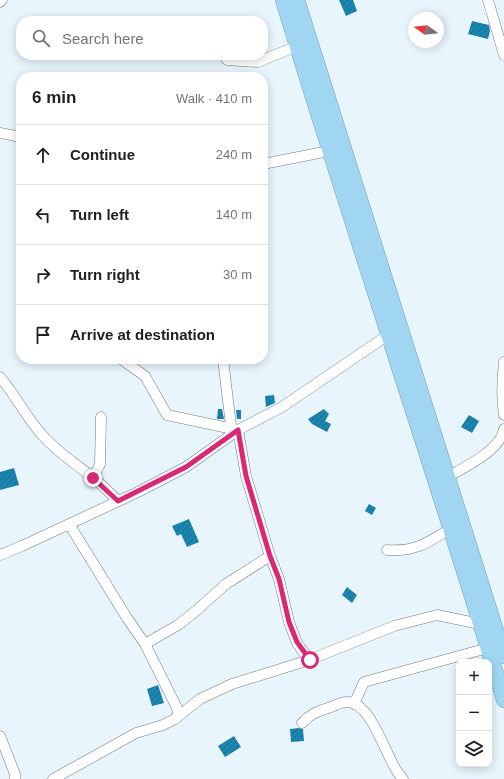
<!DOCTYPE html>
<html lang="en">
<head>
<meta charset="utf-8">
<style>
  :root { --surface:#fff; --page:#f2f2f2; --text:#202124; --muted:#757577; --line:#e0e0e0 }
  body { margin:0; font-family:Arial,sans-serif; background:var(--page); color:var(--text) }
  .controls { position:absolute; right:12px; bottom:12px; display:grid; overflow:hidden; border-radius:8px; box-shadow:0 2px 10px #0003 }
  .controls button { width:36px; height:36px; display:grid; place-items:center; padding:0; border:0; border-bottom:1px solid var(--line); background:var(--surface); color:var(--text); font:20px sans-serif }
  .compass { position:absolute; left:408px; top:12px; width:36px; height:36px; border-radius:50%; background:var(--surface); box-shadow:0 2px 10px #0003; rotate:285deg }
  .stop { position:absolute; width:12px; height:12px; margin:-9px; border:3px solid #db2777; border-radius:50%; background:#fff }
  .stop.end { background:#db2777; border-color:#fff; box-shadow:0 1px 4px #0008 }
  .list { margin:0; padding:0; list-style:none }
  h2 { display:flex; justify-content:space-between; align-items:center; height:52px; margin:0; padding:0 16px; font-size:17px }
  h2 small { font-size:13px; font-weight:400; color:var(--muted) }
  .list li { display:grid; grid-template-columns:26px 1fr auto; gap:12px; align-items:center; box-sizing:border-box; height:60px; padding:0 16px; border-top:1px solid var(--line) }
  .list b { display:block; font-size:15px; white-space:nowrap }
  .list em { font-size:13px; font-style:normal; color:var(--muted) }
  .icon { flex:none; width:22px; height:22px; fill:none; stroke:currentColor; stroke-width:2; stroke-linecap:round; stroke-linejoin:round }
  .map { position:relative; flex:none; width:504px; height:779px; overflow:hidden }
  .search { position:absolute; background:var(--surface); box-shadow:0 2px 10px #0003; left:16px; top:16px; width:252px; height:44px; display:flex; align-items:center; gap:10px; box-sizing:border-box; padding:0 14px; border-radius:16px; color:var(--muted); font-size:15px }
  .panel { position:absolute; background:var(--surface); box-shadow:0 2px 10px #0003; left:16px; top:72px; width:252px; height:292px; border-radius:16px }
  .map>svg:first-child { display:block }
  .building { fill:url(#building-hatch) }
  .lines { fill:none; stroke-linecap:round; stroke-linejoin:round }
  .minor-casing { stroke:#717c81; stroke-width:11 }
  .highway-casing { stroke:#7a9eb1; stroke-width:16 }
  .minor { stroke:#fff; stroke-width:10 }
  .highway { stroke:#a0d6f2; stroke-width:15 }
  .route { stroke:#db2777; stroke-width:5 }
</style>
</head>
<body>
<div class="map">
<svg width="504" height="779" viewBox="0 0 504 779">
  <defs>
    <pattern id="building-hatch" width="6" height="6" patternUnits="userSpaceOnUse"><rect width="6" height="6" fill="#1a86b0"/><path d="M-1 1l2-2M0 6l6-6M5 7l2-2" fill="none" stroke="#186e90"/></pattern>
  </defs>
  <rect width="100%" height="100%" fill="#e9f5fc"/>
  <path class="building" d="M339 0H353L357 11 346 16Z
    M472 21 489 25 490 31 488 39 468 34Z
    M274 395 275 403 266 407 265 396Z
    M218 409H222L224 419H217Z
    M324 409 329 414 325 421 331 424 327 432 312 424 308 419Z
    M236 410H241V419H237Z
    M469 415 479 421 472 433 461 427Z
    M14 468 19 485 0 490V472Z
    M369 504 376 508 372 515 365 511Z
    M189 519 199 542 187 547 181 534 177 536 172 526Z
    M347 587 357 595 352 603 342 595Z
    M158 685 164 703 152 706 147 689Z
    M299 728 303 729 304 741 291 742 290 729Z
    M234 736 241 747 225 757 218 746Z"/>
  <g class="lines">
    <defs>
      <path id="minor" d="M488 0 504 55
        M0 2 2 0
        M227 60 258 62 297 46
        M0 133 21 137
        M263 164 329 151
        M121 359 145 376 167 415 238 430 246 476 270 556 279 579 289 622 297 643 309 660
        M223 359 232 434
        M504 362C502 380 501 397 504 415
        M0 377C17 397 28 421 46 439 61 455 79 466 96 480 103 486 111 494 118 501
        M447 477C464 468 501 450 504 429
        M93 478 100 464 101 417
        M387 550C415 552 427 543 450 529
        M0 555 22 546 138 492 186 467 238 430 282 407 388 335
        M145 644 178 625 197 610 226 584 270 556
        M354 704 364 682 488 648
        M175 719 200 699 232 684 309 660 394 626 437 615 480 624
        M302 723C311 713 319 711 331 707 336 705 341 702 346 702 370 701 384 750 394 766 396 771 400 775 403 779
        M0 736 15 774V779
        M53 779 136 733 163 725 175 719 178 714 177 708 145 644 127 618 69 524"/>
      <path id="highway" d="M283 0C354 234 433 466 504 700
        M297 0 504 656"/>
    </defs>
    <use href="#minor" class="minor-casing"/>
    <use href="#highway" class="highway-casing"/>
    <use href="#minor" class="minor"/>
    <use href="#highway" class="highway"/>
  </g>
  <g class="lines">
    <path class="route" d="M93 478 118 501 186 467 238 430 246 476 270 556 279 579 289 622 297 642 310 660"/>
  </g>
</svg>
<div class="controls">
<button>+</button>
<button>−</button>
<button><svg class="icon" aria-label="layers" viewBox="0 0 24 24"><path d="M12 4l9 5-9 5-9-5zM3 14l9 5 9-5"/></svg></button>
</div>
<svg class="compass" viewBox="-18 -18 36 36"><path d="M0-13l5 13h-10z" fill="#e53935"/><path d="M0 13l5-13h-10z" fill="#757577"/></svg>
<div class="stop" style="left:310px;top:660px"></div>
<div class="stop end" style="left:93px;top:478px"></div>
<div class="search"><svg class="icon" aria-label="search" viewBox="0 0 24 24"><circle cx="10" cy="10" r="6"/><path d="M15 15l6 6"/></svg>Search here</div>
<section class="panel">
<h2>6 min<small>Walk · 410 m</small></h2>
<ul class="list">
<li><svg class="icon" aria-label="ahead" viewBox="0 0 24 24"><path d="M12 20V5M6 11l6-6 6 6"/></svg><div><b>Continue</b></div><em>240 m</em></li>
<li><svg class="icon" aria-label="left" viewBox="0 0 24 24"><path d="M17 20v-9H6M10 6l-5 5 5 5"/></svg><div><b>Turn left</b></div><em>140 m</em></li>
<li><svg class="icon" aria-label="right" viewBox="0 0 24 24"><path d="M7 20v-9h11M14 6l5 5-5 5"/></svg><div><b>Turn right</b></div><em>30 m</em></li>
<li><svg class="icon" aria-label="arrive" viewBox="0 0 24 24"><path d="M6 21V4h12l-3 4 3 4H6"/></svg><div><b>Arrive at destination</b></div></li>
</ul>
</section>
</div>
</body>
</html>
